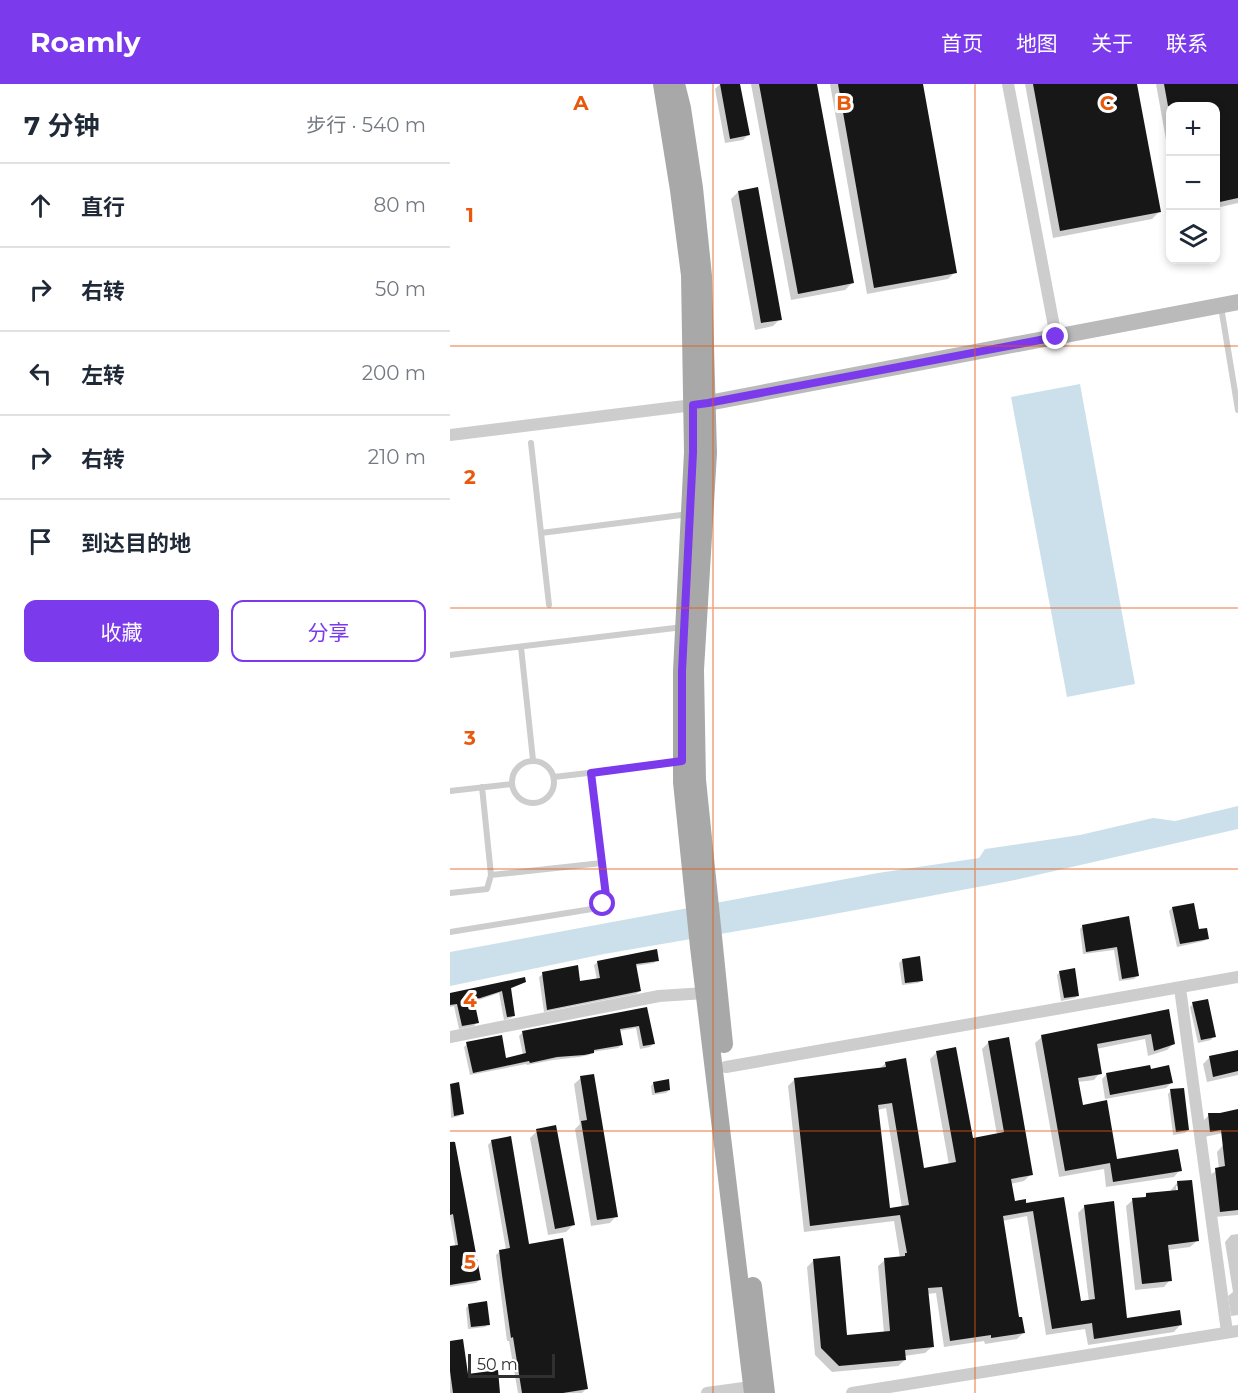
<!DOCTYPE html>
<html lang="zh">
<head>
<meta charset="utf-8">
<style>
  :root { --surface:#fff; --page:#f6f6f7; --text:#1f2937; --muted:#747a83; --line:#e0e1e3; --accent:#7c3aed }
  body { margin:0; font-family:Montserrat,"Noto Sans SC",sans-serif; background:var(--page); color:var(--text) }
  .controls { position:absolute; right:18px; top:18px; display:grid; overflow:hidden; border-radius:12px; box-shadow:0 3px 9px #0003 }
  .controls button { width:54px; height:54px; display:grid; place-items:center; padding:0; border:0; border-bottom:2px solid var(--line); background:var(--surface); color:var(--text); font:30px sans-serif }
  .scale { position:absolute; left:18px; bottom:15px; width:87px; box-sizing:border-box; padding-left:6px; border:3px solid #303030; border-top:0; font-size:16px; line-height:21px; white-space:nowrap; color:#303030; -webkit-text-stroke:4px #fff; paint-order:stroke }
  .stop { position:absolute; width:18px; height:18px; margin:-14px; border:4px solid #7c3aed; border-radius:50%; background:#fff }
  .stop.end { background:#7c3aed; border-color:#fff; box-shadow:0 2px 6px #0008 }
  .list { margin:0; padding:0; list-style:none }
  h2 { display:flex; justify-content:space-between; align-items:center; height:78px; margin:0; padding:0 24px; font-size:26px }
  h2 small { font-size:20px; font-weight:400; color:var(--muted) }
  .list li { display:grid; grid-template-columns:39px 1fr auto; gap:18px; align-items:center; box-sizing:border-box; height:84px; padding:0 24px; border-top:2px solid var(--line) }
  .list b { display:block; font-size:22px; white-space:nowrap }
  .list em { font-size:20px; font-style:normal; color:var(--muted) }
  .actions { display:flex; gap:12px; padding:18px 24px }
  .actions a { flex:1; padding:14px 0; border:2px solid var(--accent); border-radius:12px; text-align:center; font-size:21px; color:var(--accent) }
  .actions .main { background:var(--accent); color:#fff }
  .icon { flex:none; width:33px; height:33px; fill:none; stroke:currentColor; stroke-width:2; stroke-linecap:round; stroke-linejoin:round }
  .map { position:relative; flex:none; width:788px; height:1309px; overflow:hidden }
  header { display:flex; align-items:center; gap:36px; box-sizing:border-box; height:84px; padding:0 30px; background:var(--accent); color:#fff }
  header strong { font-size:28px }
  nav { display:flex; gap:33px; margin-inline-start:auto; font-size:21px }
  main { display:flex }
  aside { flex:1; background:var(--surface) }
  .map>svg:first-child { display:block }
  .water { fill:#cce0eb }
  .shadow { fill:#0003; fill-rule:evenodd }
  .building { fill:#171717; fill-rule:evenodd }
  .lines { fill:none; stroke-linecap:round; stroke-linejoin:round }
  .lane { stroke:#cdcdcd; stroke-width:6 }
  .street { stroke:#cdcdcd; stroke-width:12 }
  .secondary { stroke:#bababa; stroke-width:16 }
  .primary { stroke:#a8a8a8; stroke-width:18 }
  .route { stroke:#7c3aed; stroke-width:8 }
  .grid { fill:none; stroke:#e8590c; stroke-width:1.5; stroke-opacity:0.55 }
  .grid-label { font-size:20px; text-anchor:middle; font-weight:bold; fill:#e8590c; stroke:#fff; stroke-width:6; stroke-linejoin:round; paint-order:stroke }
</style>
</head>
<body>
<header>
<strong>Roamly</strong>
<nav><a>首页</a><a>地图</a><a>关于</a><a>联系</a></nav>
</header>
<main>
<aside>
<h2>7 分钟<small>步行 · 540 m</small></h2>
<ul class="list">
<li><svg class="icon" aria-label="ahead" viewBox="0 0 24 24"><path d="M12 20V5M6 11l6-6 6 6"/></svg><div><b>直行</b></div><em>80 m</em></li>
<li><svg class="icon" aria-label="right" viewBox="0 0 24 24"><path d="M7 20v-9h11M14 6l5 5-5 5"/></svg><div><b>右转</b></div><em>50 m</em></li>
<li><svg class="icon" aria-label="left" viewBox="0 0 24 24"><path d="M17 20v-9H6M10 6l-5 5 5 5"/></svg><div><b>左转</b></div><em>200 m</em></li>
<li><svg class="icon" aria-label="right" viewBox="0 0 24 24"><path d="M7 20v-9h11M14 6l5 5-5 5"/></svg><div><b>右转</b></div><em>210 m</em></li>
<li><svg class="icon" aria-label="arrive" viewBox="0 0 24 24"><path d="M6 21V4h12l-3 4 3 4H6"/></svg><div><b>到达目的地</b></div></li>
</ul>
<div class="actions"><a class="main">收藏</a><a>分享</a></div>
</aside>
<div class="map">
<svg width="788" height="1309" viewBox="0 0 788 1309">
  <rect width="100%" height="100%" fill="#fff"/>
  <path class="water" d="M630 300 685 600 617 613 561 313Z
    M788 722V745L560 797 363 834 154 870 0 902V868L428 789 529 774 535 765 630 751 703 734 725 737Z"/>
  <path class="shadow" d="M270 0H289L298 51 293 56 275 59 265 5Z
    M301 0H366L403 198 395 206 341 216Z
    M380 0H471L505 188 498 195 417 210Z
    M575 0H686L709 128 702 135 603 154Z
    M706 0H788V119L766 124V22H720V78Z
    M288 108 330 235 323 242 305 246 281 115Z
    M722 824 747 847 758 854 754 857 727 863 719 827Z
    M677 834 687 892 684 895 669 897 664 866 633 870 630 845 633 842Z
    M207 876 204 879 185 882 190 907 186 910 94 928 89 893 93 890 129 899 147 896 144 881 148 878Z
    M452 876 472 896 468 899 452 901 449 879Z
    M610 888 628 911 625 914 611 917 607 891Z
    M75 898 60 905 64 931 61 934 54 936 49 909 23 918 27 938 24 942 9 945 4 922 0 923V909L2 910Z
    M743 920 764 952 761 956 748 959 740 923Z
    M196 924 203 960 200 963 190 965 186 944 169 947 171 961 168 964 142 968 139 971 129 973 103 976 77 981 76 980 20 991 14 963 17 960 55 976 73 971 69 952 72 949Z
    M718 926 724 959 717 966 698 972 695 955 646 965 650 989 644 996 628 998 632 1022 666 1076 730 1086 724 1093 656 1103 654 1085 609 1093 585 959 592 953Z
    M539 958 581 1090 574 1097 560 1100 564 1119 575 1121 613 1115 629 1219 639 1218 628 1129 635 1122 676 1236 730 1241 724 1248 638 1261 635 1245 596 1251 577 1132 552 1137 568 1235 573 1249 567 1255 535 1260 534 1257 494 1263 486 1209 477 1210 482 1263 475 1269 454 1272 455 1276 448 1282 382 1288 365 1271 357 1183 364 1176 396 1253 434 1249 428 1182 435 1176 450 1174 444 1137 354 1148 338 1002 344 996 429 985 436 979 473 1085 499 1081 480 975 487 968 521 1055 547 1051 532 965ZM436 1024 452 1124 438 1126 427 1026Z
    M788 968V991L757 998 753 980 759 974Z
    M699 987 721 999 716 1004 655 1015 652 995 657 990Z
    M131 994 166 1132 160 1139 141 1142 125 1045 130 1040 124 1000Z
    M204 999 219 1006 216 1009 202 1011 201 1002Z
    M8 1000 13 1029 9 1032 1 1034 0 1001Z
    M721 1007 738 1046 735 1049 723 1051 718 1010Z
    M788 1027V1046L754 1053 753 1037 759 1031Z
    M87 1047 123 1141 116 1148 98 1151 80 1054Z
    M4 1057 17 1138 29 1196 26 1199 0 1203V1178L8 1177 0 1133V1058Z
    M42 1057 78 1162 136 1305 132 1309H68L59 1257H57L46 1171 50 1167 56 1166 38 1061Z
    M788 1060V1131L764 1133 760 1091 769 1085 767 1068 773 1061Z
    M740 1097 747 1157 740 1163 717 1166 720 1196 714 1203 685 1206 676 1122 683 1116 693 1114 697 1111 721 1108V1106L727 1099ZM726 1102H729L730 1113H727Z
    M788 1150V1231L781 1232 778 1212 783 1208 775 1158 781 1151Z
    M19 1221 38 1240 35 1243 18 1245 16 1224Z
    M0 1258 16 1291 49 1309H0Z"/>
  <path class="building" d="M270 0H290L300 51 280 55Z
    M309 0H367L404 199 348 210Z
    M388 0H473L507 189 424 204Z
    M583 0H687L711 128 610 147Z
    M714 0H788V114L765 119V22H718Z
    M308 103 332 236 311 239 288 107Z
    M744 819 749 845 757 844 759 855 730 860 722 823Z
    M679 832 689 892 672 895 667 863 636 868 632 841Z
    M207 865 209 877 186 880 191 907 97 926 92 888 128 881 130 897 150 894 147 877Z
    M470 872 473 897 455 899 452 875Z
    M625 884 629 912 614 914 609 887Z
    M75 893 76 898 61 904 65 932 57 933 52 907 24 916 29 939 12 942 7 920 0 921V909Z
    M758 915 766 953 751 956 742 918Z
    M197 923 205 960 193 962 189 942 170 945 173 961 144 966V969L134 971 107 973 80 979 79 977 23 989 16 958 52 951 56 974 76 969 72 947Z
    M719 925 725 960 704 967 701 950 647 960 652 990 628 994 633 1021 657 1016 667 1075 728 1065 732 1087 663 1098 660 1079 615 1087 591 951Z
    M559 953 583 1091 561 1095 565 1117 576 1115V1119L614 1113 631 1217 645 1215 634 1121 664 1117 677 1234 730 1226 732 1241 644 1255 642 1239 602 1245 583 1127 553 1132 569 1233H572L575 1249 541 1254V1251L500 1257 492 1203 478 1204 484 1263 455 1266 456 1276 389 1282 371 1264 363 1175 390 1172 397 1251 440 1247 434 1174 455 1172V1169H457L450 1131 360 1142 344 994 436 983 435 978 456 974 474 1084 506 1078 486 967 506 963 523 1054 554 1048 538 957ZM442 1019 459 1121 440 1124 428 1021Z
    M788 966V987L763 993 759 972Z
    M700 981 701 985 719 981 723 999 660 1011 656 989Z
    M144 990 168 1133 147 1136 131 1037 137 1036 130 992Z
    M219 995 220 1006 205 1009 203 998Z
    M9 998 14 1030 4 1032 0 1000Z
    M734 1004 739 1046 726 1048 720 1005Z
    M788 1025V1126L770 1128 765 1084 775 1082 771 1046 760 1048 758 1029H770Z
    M106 1041 125 1141 105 1145 86 1045Z
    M61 1052 79 1160 113 1154 138 1305 113 1309H72L63 1253 61 1254 52 1191 49 1166 60 1164 41 1056Z
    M0 1058H5L31 1196 0 1201V1162L8 1161 3 1130 0 1131Z
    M742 1096 749 1157 718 1161 722 1197 692 1200 682 1114 696 1113V1109L728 1106 727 1097Z
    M37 1217 40 1241 21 1243 18 1220Z
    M13 1255 18 1290 48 1286 50 1309H3L0 1287V1257Z"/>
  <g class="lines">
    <path class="lane" d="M771 223 788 326
      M81 359 99 521
      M91 449 239 430
      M71 563 83 676
      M0 571 233 543
      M62 698a21 21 0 1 1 42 0a21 21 0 1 1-42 0Z
      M104 693 231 678
      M32 703 41 791
      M0 707 62 700
      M0 809 37 805 41 791 152 779
      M0 848 148 824 153 821 156 812 141 689"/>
    <path class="street" d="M558 0 606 253
      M0 351 243 321
      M730 904 777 1248
      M0 953 209 912 255 909
      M276 983 788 893
      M257 1309 308 1302
      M402 1309 788 1247"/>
    <path class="secondary" d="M243 321 258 319 788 218"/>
    <path class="primary" d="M212 0 229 106 240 191 243 368 232 587V698L249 863 303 1309
      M226 0 232 24 244 104 253 192 258 369 245 586 247 696 274 960
      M303 1202 316 1309"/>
  </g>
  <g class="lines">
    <path class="route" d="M153 820 156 812 141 689 232 677V587L243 368V321L258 319 606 253"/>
  </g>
  <path class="grid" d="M263 0V1309M525 0V1309M0 262H788M0 524H788M0 785H788M0 1047H788"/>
  <g class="grid-label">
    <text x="131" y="26">A</text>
    <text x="394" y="26">B</text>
    <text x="657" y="26">C</text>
    <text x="20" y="138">1</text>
    <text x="20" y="400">2</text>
    <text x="20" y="661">3</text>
    <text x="20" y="923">4</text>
    <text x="20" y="1185">5</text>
  </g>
</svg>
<div class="controls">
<button>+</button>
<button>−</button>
<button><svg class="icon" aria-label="layers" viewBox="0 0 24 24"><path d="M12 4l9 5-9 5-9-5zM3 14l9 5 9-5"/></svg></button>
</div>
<div class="scale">50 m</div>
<div class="stop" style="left:153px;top:820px"></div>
<div class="stop end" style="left:606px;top:253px"></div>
</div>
</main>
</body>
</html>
